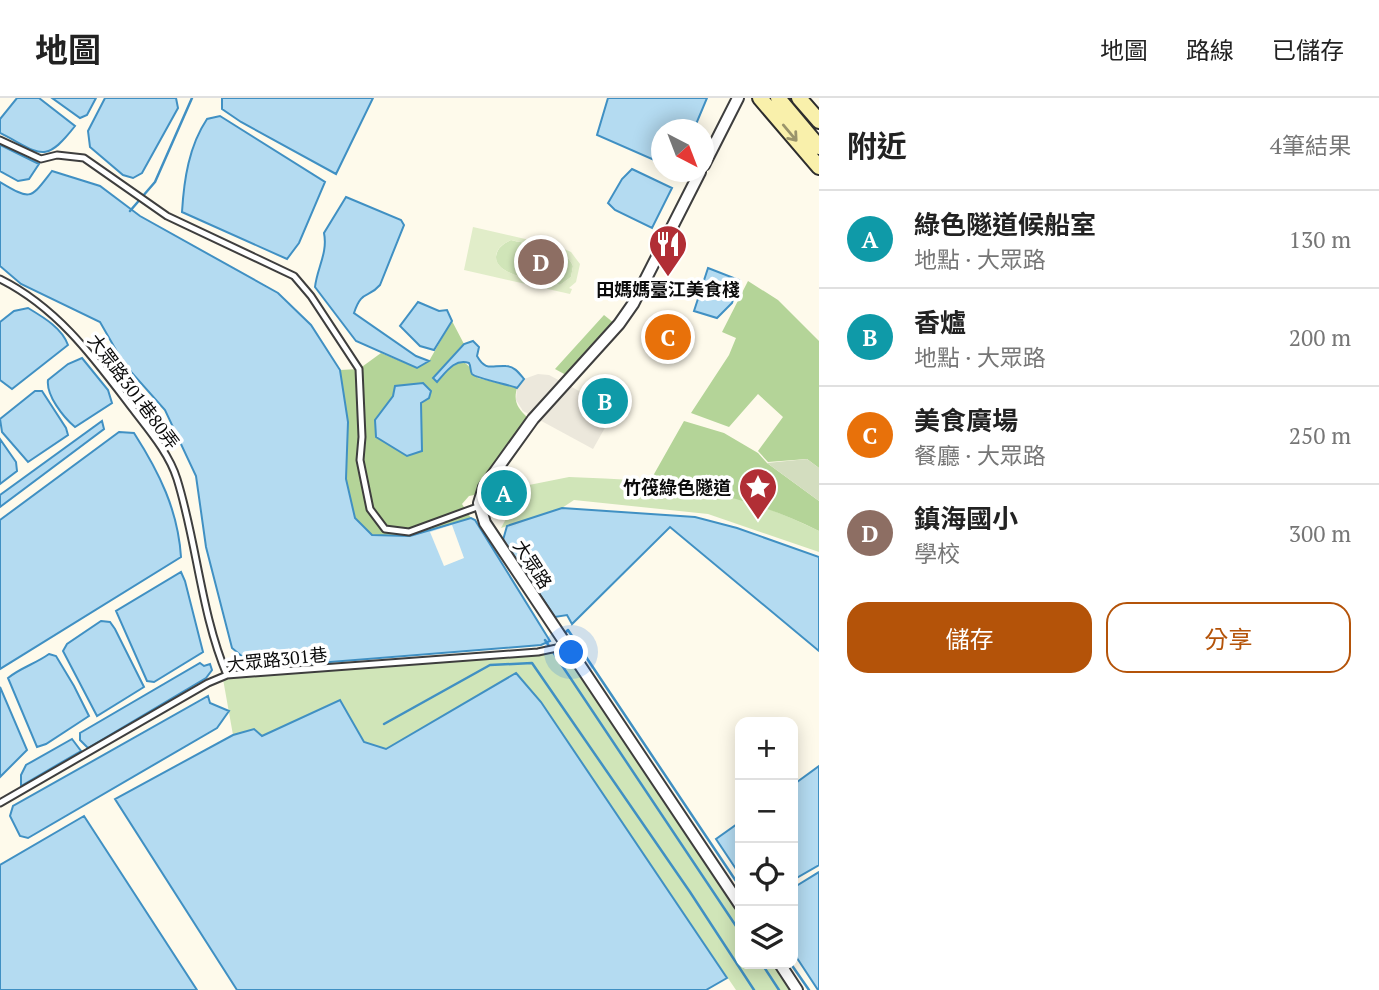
<!DOCTYPE html>
<html lang="zh-TW">
<head>
<meta charset="utf-8">
<style>
  :root { --surface:#fff; --page:#f6f6f6; --text:#222; --muted:#767676; --line:#e0e0e0; --accent:#b45309 }
  body { margin:0; font-family:"PT Serif","Noto Sans TC",serif; background:var(--page); color:var(--text) }
  .controls { position:absolute; right:21px; bottom:21px; display:grid; overflow:hidden; border-radius:14px; box-shadow:0 4px 18px #0003 }
  .controls button { width:63px; height:63px; display:grid; place-items:center; padding:0; border:0; border-bottom:2px solid var(--line); background:var(--surface); color:var(--text); font:35px sans-serif }
  .compass { position:absolute; left:651px; top:21px; width:63px; height:63px; border-radius:50%; background:var(--surface); box-shadow:0 4px 18px #0003; rotate:138deg }
  .you { position:absolute; left:572px; top:555px; width:24px; height:24px; margin:-18px; border:5px solid #fff; border-radius:50%; background:#1a73e8; box-shadow:0 0 0 10px #1a73e833 }
  .badge { display:grid; place-items:center; width:46px; height:46px; border-radius:50%; background:var(--accent); color:#fff; font-size:23px; font-weight:700 }
  .pin { position:absolute; translate:-50% -50%; border:4px solid #fff; box-shadow:0 2px 7px #0006 }
  .list { margin:0; padding:0; list-style:none }
  h2 { display:flex; justify-content:space-between; align-items:center; height:91px; margin:0; padding:0 28px; font-size:30px }
  h2 small { font-size:23px; font-weight:400; color:var(--muted) }
  .list li { display:grid; grid-template-columns:46px 1fr auto; gap:21px; align-items:center; box-sizing:border-box; height:98px; padding:0 28px; border-top:2px solid var(--line) }
  .list b { display:block; font-size:26px; white-space:nowrap }
  .list p { margin:0; font-size:23px; white-space:nowrap; color:var(--muted) }
  .list em { font-size:23px; font-style:normal; color:var(--muted) }
  .actions { display:flex; gap:14px; padding:21px 28px }
  .actions a { flex:1; padding:16px 0; border:2px solid var(--accent); border-radius:21px; text-align:center; font-size:24px; color:var(--accent) }
  .actions .main { background:var(--accent); color:#fff }
  .icon { flex:none; width:38px; height:38px; fill:none; stroke:currentColor; stroke-width:2; stroke-linecap:round; stroke-linejoin:round }
  .map { position:relative; flex:none; width:819px; height:892px; overflow:hidden }
  header { display:flex; align-items:center; gap:42px; box-sizing:border-box; height:98px; padding:0 35px; background:var(--surface); border-bottom:2px solid var(--line) }
  header strong { font-size:33px }
  nav { display:flex; gap:38px; margin-inline-start:auto; font-size:24px }
  main { display:flex }
  aside { flex:1; background:var(--surface) }
  .map>svg:first-child { display:block }
  .green { fill:#d0e5b8 }
  .forest { fill:#b4d498; fill-rule:evenodd }
  .cemetery { fill:#d3ddbf }
  .pitch { fill:#e1edc9; fill-rule:evenodd }
  .plaza { fill:#ece8dc }
  .water { fill:#b4dbf1; stroke:#4090c3; stroke-width:2 }
  .pier { fill:#fefaeb }
  .lines { fill:none; stroke-linecap:round; stroke-linejoin:round }
  .stream { stroke:#4090c3; stroke-width:2.5 }
  .lane-casing { stroke:#3e3e3e; stroke-width:9 }
  .street-casing { stroke:#3e3e3e; stroke-width:14 }
  .secondary-casing { stroke:#2d2d2d; stroke-width:18 }
  .lane { stroke:#fff; stroke-width:5 }
  .street { stroke:#fff; stroke-width:10 }
  .secondary { stroke:#f9f0ab; stroke-width:14 }
  .oneway { stroke:#9a946b }
  .labels { text-anchor:middle; dominant-baseline:central; stroke-width:7; stroke-linejoin:round; paint-order:stroke }
  .poi-label { font-size:18px; font-weight:bold; fill:#0b0b0b; stroke:#fff }
  .street-label { font-size:18px; fill:#0b0b0b; stroke:#fff }
</style>
</head>
<body>
<header>
<strong>地圖</strong>
<nav><a>地圖</a><a>路線</a><a>已儲存</a></nav>
</header>
<main>
<div class="map">
<svg width="819" height="892" viewBox="0 0 819 892">
  <rect width="100%" height="100%" fill="#fefaeb"/>
  <path class="green" d="M511 142C529 147 566 148 573 168L571 179 560 187C544 183 495 179 496 159 497 150 503 146 511 142Z
    M569 379C616 381 667 382 713 393 750 402 786 417 819 433V454L708 416 574 402 562 410 501 430 524 388Z
    M556 551 565 552 740 815V866H774L792 892H736L541 604 516 575 386 651 364 644 339 602 262 638 254 631 233 637 223 581 549 556Z"/>
  <path class="forest" d="M748 183 778 202 819 243V370L807 361 768 364 758 353 783 319 758 296 729 329 691 315 729 257 736 240 722 234Z
    M604 217 614 225 566 277 555 271Z
    M452 223 464 246 433 280 437 283C456 264 459 252 478 280L517 290C513 304 518 310 528 320L490 371 474 397 469 398 462 406 471 420 410 438 372 437 355 420 346 381 348 324 340 272 359 271 381 255 417 270 429 263ZM393 298 421 305 420 319 407 358 376 339 375 322Z
    M684 323 724 335 758 355 767 365 819 403V433C765 406 709 391 649 385Z"/>
  <path class="cemetery" d="M807 361 819 370V403L767 365Z"/>
  <path class="pitch" d="M473 129 560 149 571 154 580 166 576 184 569 190 572 191 570 196 464 172ZM511 142C530 147 566 148 573 168L571 179 560 187C544 183 495 179 496 158 497 150 503 146 511 142Z"/>
  <path class="plaza" d="M538 276 549 277 615 312 593 351 523 313 516 302 517 290 524 281Z"/>
  <path class="water" d="M17 0H39L75 28C44 68 40 55 0 35V21Z
    M52 0H96L87 17 80 20Z
    M105 0H176L178 10 142 75 133 80 123 77 90 49 88 33Z
    M222 0H373L336 76 241 24 222 11Z
    M608 0H707L694 31 662 32 661 65 597 37Z
    M220 18 325 84 299 145 287 161 182 114C184 81 189 48 207 21Z
    M0 47 39 66 29 81 18 83 0 73Z
    M632 71 672 90 652 130 615 112 608 105 622 81Z
    M52 73 100 88 140 118 278 195 311 227 340 272 348 324 346 381 355 420 372 437 410 438 471 420 475 422 550 543 541 547 256 570 232 550 206 449 196 378 165 312 124 266 100 224 21 186 0 168V84C32 103 30 101 52 73Z
    M346 99 401 122 404 127 380 187C368 201 362 191 354 215L416 258 429 263 417 270 356 243 315 189C317 170 328 155 324 135Z
    M708 170 739 182 732 205 717 220 694 213Z
    M418 204 439 213 447 212 452 223 434 252 420 248 400 228Z
    M28 210C43 219 62 230 68 247L12 291 0 282V224L14 213Z
    M473 243 479 249 477 258C486 274 492 267 506 268 514 268 519 275 524 281L517 290C510 287 475 280 472 276 470 273 471 268 469 265 455 260 446 274 437 284L433 280 464 246Z
    M82 260 108 292 112 305 75 329C63 319 46 297 48 282L68 266Z
    M423 285 431 293 429 300 421 305 422 353 407 358 376 339 375 322 393 298 395 288Z
    M35 293H42L66 330 68 337 28 364 2 334 0 321Z
    M102 323 104 331 0 409V397Z
    M119 334 134 335C159 374 178 412 181 459L0 571V422Z
    M0 341 16 364 17 373 0 386Z
    M562 410 695 419 737 430 819 459V553L670 429 572 526 567 517 555 519 503 442 507 428Z
    M181 474 185 483 203 554 154 584 147 583 116 513Z
    M101 523 110 524 115 531 144 589 97 618 63 553 67 546Z
    M49 556 56 558 74 588 89 618 46 646 37 649 8 580C20 570 35 566 49 556Z
    M200 565 204 568 210 566 212 572 206 580 88 650 80 642V635Z
    M516 575 541 604 727 880 706 892H237L115 701 233 637 254 631 262 638 340 602 364 644 386 651Z
    M0 589 27 652 0 679Z
    M208 598 210 605 229 613 217 630 28 740 20 738 10 718 13 708Z
    M72 641 81 653 21 688V677L26 667Z
    M819 668V767L793 782V687Z
    M84 718 197 892H0V767Z
    M740 724V777L716 741Z
    M819 774V892H818L793 854V790Z"/>
  <path class="pier" d="M452 427 464 460 444 468 430 434Z"/>
  <g class="lines">
    <path class="stream" d="M130 113 155 84 192 0
      M562 538 568 532 740 789
      M545 542 740 834
      M384 626 490 567 532 565 690 794 754 892
      M762 866 779 892
      M791 866 809 892"/>
    <defs>
      <path id="lane" d="M0 42 41 61 57 57 84 60 167 118 294 178 311 198 359 271 362 339 360 362 370 411 385 431 409 434 480 408
        M0 181C58 210 94 260 132 310 148 331 169 355 177 381 197 445 201 516 227 577
        M0 705 208 585 227 577 538 554 566 548"/>
      <path id="street" d="M704 67 738 0
        M700 74 633 206 619 226 533 321 484 389 479 405 485 425 740 807
        M780 866 797 892"/>
      <path id="secondary" d="M760 0 819 69
        M778 0 819 49
        M799 0 819 23"/>
    </defs>
    <use href="#lane" class="lane-casing"/>
    <use href="#street" class="street-casing"/>
    <use href="#secondary" class="secondary-casing"/>
    <use href="#lane" class="lane"/>
    <use href="#street" class="street"/>
    <use href="#secondary" class="secondary"/>
  </g>
  <defs><path id="oneway-shaft" d="M-6 0H5M1.5-3L5.5 0L1.5 3" fill="none" stroke-width="1.6" stroke-linecap="round" stroke-linejoin="round" transform="scale(1.75)"/></defs>
  <use class="oneway" href="#oneway-shaft" transform="translate(790 35) rotate(50)"/>
  <defs>
    <symbol id="restaurant-pin" viewBox="-11 -11 22 30"><path d="M0 17L-7.5 6A9.5 9.5 0 1 1 7.5 6Z" fill="#b12e35" stroke="#fff"/><path d="M-5-6h1v4h1v-4h1v4h1v-4h1v5L-1.5 .5V6h-2V.5L-5-1ZM5-6V6H3V1.5H1.5Q1.5-4 5-6Z" fill="#fff"/></symbol>
    <symbol id="sight-pin" viewBox="-11 -11 22 30"><path d="M0 17L-7.5 6A9.5 9.5 0 1 1 7.5 6Z" fill="#b12e35" stroke="#fff"/><path d="M0-6L1.8-2.2L6-1.7L2.9 1.2L3.7 5.4L0 3.3L-3.7 5.4L-2.9 1.2L-6-1.7L-1.8-2.2Z" fill="#fff"/></symbol>
  </defs>
  <g fill-rule="evenodd">
    <use href="#restaurant-pin" x="646" y="124" width="44" height="60"/>
    <use href="#sight-pin" x="736" y="367" width="44" height="60"/>
  </g>
  <g class="labels">
    <g class="poi-label">
      <text x="668" y="191">田媽媽臺江美食棧</text>
      <text x="731" y="389" text-anchor="end">竹筏綠色隧道</text>
    </g>
    <g class="street-label">
      <text transform="translate(134 293) rotate(53)">大眾路301巷80弄</text>
      <text transform="translate(533 466) rotate(57)">大眾路</text>
      <text transform="translate(277 561) rotate(-6)">大眾路301巷</text>
    </g>
  </g>
</svg>
<div class="controls">
<button>+</button>
<button>−</button>
<button><svg class="icon" aria-label="locate" viewBox="0 0 24 24"><circle cx="12" cy="12" r="6"/><path d="M12 2v4M12 18v4M2 12h4M18 12h4"/></svg></button>
<button><svg class="icon" aria-label="layers" viewBox="0 0 24 24"><path d="M12 4l9 5-9 5-9-5zM3 14l9 5 9-5"/></svg></button>
</div>
<svg class="compass" viewBox="-18 -18 36 36"><path d="M0-13l5 13h-10z" fill="#e53935"/><path d="M0 13l5-13h-10z" fill="#767676"/></svg>
<div class="you"></div>
<div class="pin badge" style="left:504px;top:395px;background:#0f9aa8">A</div>
<div class="pin badge" style="left:605px;top:303px;background:#0f9aa8">B</div>
<div class="pin badge" style="left:668px;top:239px;background:#e8710a">C</div>
<div class="pin badge" style="left:541px;top:164px;background:#8d6e63">D</div>
</div>
<aside>
<h2>附近<small>4筆結果</small></h2>
<ul class="list">
<li><span class="badge" style="background:#0f9aa8">A</span><div><b>綠色隧道候船室</b><p>地點 · 大眾路</p></div><em>130 m</em></li>
<li><span class="badge" style="background:#0f9aa8">B</span><div><b>香爐</b><p>地點 · 大眾路</p></div><em>200 m</em></li>
<li><span class="badge" style="background:#e8710a">C</span><div><b>美食廣場</b><p>餐廳 · 大眾路</p></div><em>250 m</em></li>
<li><span class="badge" style="background:#8d6e63">D</span><div><b>鎮海國小</b><p>學校</p></div><em>300 m</em></li>
</ul>
<div class="actions"><a class="main">儲存</a><a>分享</a></div>
</aside>
</main>
</body>
</html>
